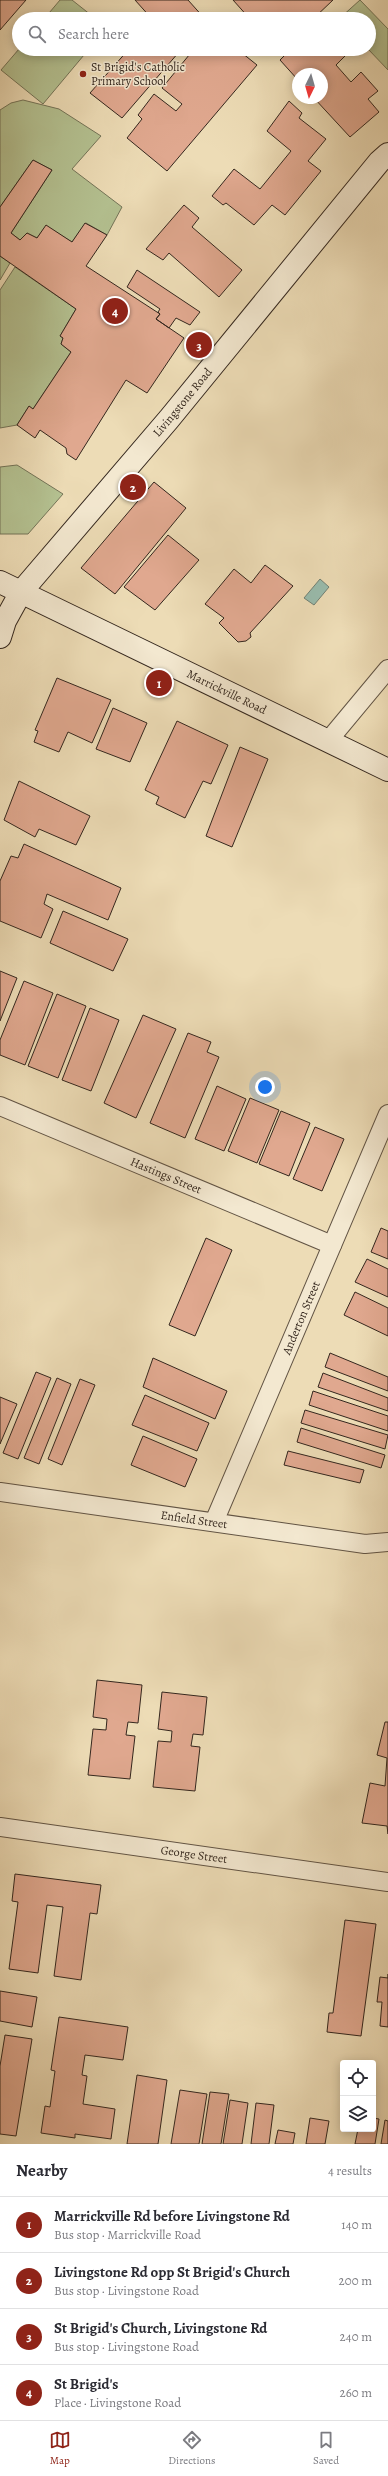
<!DOCTYPE html>
<html lang="en">
<head>
<meta charset="utf-8">
<style>
  :root { --surface:#fff; --page:#f7f7f7; --text:#2b2b33; --muted:#7c7c81; --line:#e1e1e2; --accent:#8f2418 }
  body { margin:0; font-family:Alegreya,serif; background:var(--page); color:var(--text) }
  .controls { position:absolute; right:12px; bottom:12px; display:grid; overflow:hidden; border-radius:4px; box-shadow:0 2px 10px #0003 }
  .controls button { width:36px; height:36px; display:grid; place-items:center; padding:0; border:0; border-bottom:1px solid var(--line); background:var(--surface); color:var(--text); font:20px sans-serif }
  .compass { position:absolute; left:292px; top:68px; width:36px; height:36px; border-radius:50%; background:var(--surface); box-shadow:0 2px 10px #0003; rotate:185deg }
  .you { position:absolute; left:265px; top:1087px; width:14px; height:14px; margin:-10px; border:3px solid #fff; border-radius:50%; background:#1a73e8; box-shadow:0 0 0 6px #1a73e833 }
  .badge { display:grid; place-items:center; width:26px; height:26px; border-radius:50%; background:var(--accent); color:#fff; font-size:13px; font-weight:700 }
  .pin { position:absolute; translate:-50% -50%; border:2px solid #fff; box-shadow:0 1px 4px #0006 }
  .list { margin:0; padding:0; list-style:none }
  h2 { display:flex; justify-content:space-between; align-items:center; height:52px; margin:0; padding:0 16px; font-size:17px }
  h2 small { font-size:13px; font-weight:400; color:var(--muted) }
  .list li { display:grid; grid-template-columns:26px 1fr auto; gap:12px; align-items:center; box-sizing:border-box; height:56px; padding:0 16px; border-top:1px solid var(--line) }
  .list b { display:block; font-size:15px; white-space:nowrap }
  .list p { margin:0; font-size:13px; white-space:nowrap; color:var(--muted) }
  .list em { font-size:13px; font-style:normal; color:var(--muted) }
  .icon { flex:none; width:22px; height:22px; fill:none; stroke:currentColor; stroke-width:2; stroke-linecap:round; stroke-linejoin:round }
  .map { position:relative; flex:none; width:388px; height:2144px; overflow:hidden }
  .search { position:absolute; background:var(--surface); box-shadow:0 2px 10px #0003; left:12px; right:12px; top:12px; height:44px; display:flex; align-items:center; gap:10px; box-sizing:border-box; padding:0 14px; border-radius:22px; color:var(--muted); font-size:15px }
  .sheet { height:276px; background:var(--surface) }
  nav { display:flex; justify-content:space-around; align-items:center; box-sizing:border-box; height:56px; border-top:1px solid var(--line); background:var(--surface); font-size:11px; color:var(--muted) }
  nav a { display:grid; justify-items:center; gap:2px }
  nav .on { color:var(--accent) }
  .map>svg:first-child { display:block }
  .green { fill:#b4c191; stroke:#747458 }
  .water { fill:#99bcad; stroke:#718074 }
  .building { fill:#e0a88f; stroke:#34271e }
  .lines { fill:none; stroke-linecap:round; stroke-linejoin:round }
  .street-casing { stroke:#625444; stroke-width:20 }
  .secondary-casing { stroke:#34271e; stroke-width:24 }
  .street { stroke:#f3e8d0; stroke-width:18 }
  .secondary { stroke:#f3e8d0; stroke-width:22 }
  .poi-dot { fill:#8f2418; stroke:#f3e8d0; stroke-width:1.5 }
  .labels { text-anchor:middle; dominant-baseline:central; stroke-width:3; stroke-linejoin:round; paint-order:stroke }
  .poi-label { font-size:12px; fill:#34271e; stroke:#f3e8d0; text-anchor:start }
  .street-label { font-size:12px; fill:#34271e; stroke:#f3e8d0 }
</style>
</head>
<body>
<div class="map">
<svg width="388" height="2144" viewBox="0 0 388 2144">
  <rect width="100%" height="100%" fill="#eddcb6"/>
  <filter id="stains"><feTurbulence type="fractalNoise" baseFrequency=".005" numOctaves="4"/><feColorMatrix values="0 0 0 0 .2 0 0 0 0 .09 0 0 0 0 .02 0 0 0 .5 -.17"/></filter>
  <radialGradient id="worn" r=".72"><stop offset=".6" stop-color="#630" stop-opacity="0"/><stop offset="1" stop-color="#630" stop-opacity=".3"/></radialGradient>
  <path class="green" d="M60 0H72L96 19H44Z
    M360 0 388 29V70L368 49 369 19 340 18Z
    M19 49H89L43 104 1 70Z
    M23 100 59 109 101 136 72 169 122 207 107 235 86 223 72 242 46 226 37 238 27 233 20 240 11 233 52 170 33 160 0 207V110L11 103Z
    M0 256 10 263 0 280Z
    M15 267 76 309 60 336 63 338 61 344 71 352 33 409 29 406 17 425 0 428V290Z
    M17 465 63 494 28 534H0V467Z"/>
  <path class="water" d="M320 579 329 587 314 605 304 598Z"/>
  <path class="building" d="M0 0H26L0 30Z
    M135 0H188L205 19H152Z
    M233 0H333L313 19H250Z
    M129 49H176L179 52 122 118 90 93Z
    M194 49H237L257 65 167 171 127 138 142 119 138 115 154 94 176 111 182 104 162 88Z
    M269 49H280L274 55Z
    M291 49H341L346 55 336 65 351 82 361 72 378 91 368 99 379 112 350 137 314 98H322V74H298V80L280 60Z
    M289 101 302 113 299 118 326 139 308 161 321 171 285 215 272 205 254 225 226 203 223 205 212 196 234 169 260 189 291 151 267 131Z
    M33 160 52 170 11 233 20 240 27 233 37 238 46 225 72 242 85 223 107 235 86 266 160 314 156 319 184 338 147 393 126 380 76 460 67 454 66 448 40 430 35 438 17 425 29 406 33 409 71 352 61 344 63 338 60 336 76 309 0 256V207Z
    M184 205 199 218 192 227 242 270 219 297 169 253 163 260 146 249Z
    M137 270 200 312 190 325 176 318 169 328 156 319 160 314 158 312 160 309 127 287Z
    M154 482 186 508 115 594 81 568Z
    M168 535 199 560 155 610 124 587Z
    M265 565 293 586 250 633 251 637 246 641 238 642 219 623 224 618 205 604 234 569 251 583Z
    M57 678 111 700 92 743 68 732 59 752 34 742 38 731 35 730Z
    M113 708 147 723 130 762 96 749Z
    M177 721 228 745 211 784 203 781 185 818 156 804 159 797 145 790Z
    M240 747 268 759 232 847 206 836Z
    M19 781 90 816 76 845 39 829 35 837 4 820Z
    M24 844 121 888 108 920 47 894 44 904 53 909 41 938 0 921V881L11 856 18 858Z
    M63 911 128 939 113 971 50 943Z
    M0 971 17 978 0 1021Z
    M24 981 53 993 25 1065 0 1055V1040Z
    M57 994 86 1006 58 1078 28 1066Z
    M90 1008 119 1020 91 1091 62 1080Z
    M143 1015 176 1029 136 1118 104 1103Z
    M188 1033 211 1042 207 1052 219 1057 185 1138 150 1123Z
    M217 1086 246 1099 224 1151 195 1139Z
    M250 1098 279 1110 257 1163 228 1151Z
    M281 1111 310 1123 289 1176 259 1164Z
    M315 1127 344 1139 322 1191 293 1179Z
    M381 1228 388 1231V1259L371 1252Z
    M206 1238 232 1250 195 1336 169 1325Z
    M367 1259 388 1269V1297L355 1282Z
    M355 1292 388 1308V1336L344 1315Z
    M330 1353 388 1377V1391L325 1367Z
    M153 1358 227 1391 215 1419 143 1387Z
    M36 1372 51 1378 18 1459 3 1453Z
    M323 1373 388 1398V1411L318 1387Z
    M57 1378 71 1384 39 1464 24 1458Z
    M80 1379 95 1385 62 1465 48 1459Z
    M313 1391 388 1416V1431L309 1405Z
    M145 1395 209 1423 197 1451 132 1425Z
    M0 1397 17 1404 0 1444Z
    M305 1410 388 1435 385 1449 301 1423Z
    M301 1428 385 1455 381 1468 297 1442Z
    M143 1436 197 1459 185 1487 131 1465Z
    M288 1451 364 1470 360 1483 284 1465Z
    M97 1680 142 1685 138 1723 128 1722 126 1735 135 1736 130 1779 88 1775 93 1729 106 1730 107 1719 93 1717Z
    M162 1692 207 1697 203 1735 193 1734 191 1746 200 1747 195 1791 153 1787 158 1741 171 1742 172 1731 158 1729Z
    M385 1722H388V1834L387 1826 362 1823 370 1783 385 1786 387 1758 377 1755Z
    M15 1874 101 1885 97 1914 90 1913 81 1980 54 1976 63 1907 47 1905 38 1973 9 1969 18 1902 12 1901Z
    M345 1920 376 1924 361 2036 327 2032 329 2013H333Z
    M388 1974V2027L380 2026 382 2002H377L380 1977 388 1978Z
    M0 1991 37 1997 32 2027 0 2021Z
    M59 2017 128 2027 123 2060 85 2055 82 2075 87 2076 83 2104 115 2109 111 2139 75 2134V2138L41 2133 45 2106 50 2107 55 2071 51 2070Z
    M5 2035 32 2039 16 2136 0 2134V2066Z
    M137 2075 167 2080 158 2144H127Z
    M180 2090 207 2094 199 2144H171Z
    M210 2092 229 2094 221 2144H202Z
    M230 2100 248 2103 242 2144H223Z
    M256 2103 274 2105 269 2144H251Z
    M310 2118 329 2121 325 2144H306Z
    M373 2118 379 2119 375 2144H355L358 2129H373Z
    M385 2120 388 2121V2144H381Z
    M278 2130 295 2133 293 2144H275Z"/>
  <g class="lines">
    <defs>
      <g id="street">
        <path d="M328 741 388 669"/>
        <path id="s1" d="M0 1106 332 1245"/>
        <path id="s2" d="M0 1492 365 1544 388 1542"/>
        <path id="s3" d="M214 1522 388 1114"/>
        <path id="s4" d="M0 1827 388 1882"/>
      </g>
      <g id="secondary">
        <path id="s5" d="M0 582 388 770"/>
        <path id="s6" d="M0 637 5 621 21 592 169 419 379 162 388 154"/>
      </g>
    </defs>
    <use href="#street" class="street-casing"/>
    <use href="#secondary" class="secondary-casing"/>
    <use href="#street" class="street"/>
    <use href="#secondary" class="secondary"/>
  </g>
  <circle class="poi-dot" cx="83" cy="74" r="4"/>
  <g class="labels">
    <g class="poi-label">
      <text x="91" y="67">St Brigid's Catholic<tspan x="91" dy="14">Primary School</tspan></text>
    </g>
    <g class="street-label">
      <text stroke="none"><textPath href="#s6" startOffset="299">Livingstone Road</textPath></text>
      <text stroke="none"><textPath href="#s5" startOffset="252">Marrickville Road</textPath></text>
      <text stroke="none"><textPath href="#s1" startOffset="180">Hastings Street</textPath></text>
      <text stroke="none"><textPath href="#s3" startOffset="222">Anderton Street</textPath></text>
      <text stroke="none"><textPath href="#s2" startOffset="196">Enfield Street</textPath></text>
      <text stroke="none"><textPath href="#s4" startOffset="196">George Street</textPath></text>
    </g>
  </g>
  <rect width="100%" height="100%" filter="url(#stains)"/>
  <rect width="100%" height="100%" fill="url(#worn)"/>
</svg>
<div class="controls">
<button><svg class="icon" aria-label="locate" viewBox="0 0 24 24"><circle cx="12" cy="12" r="6"/><path d="M12 2v4M12 18v4M2 12h4M18 12h4"/></svg></button>
<button><svg class="icon" aria-label="layers" viewBox="0 0 24 24"><path d="M12 4l9 5-9 5-9-5zM3 14l9 5 9-5"/></svg></button>
</div>
<svg class="compass" viewBox="-18 -18 36 36"><path d="M0-13l5 13h-10z" fill="#e53935"/><path d="M0 13l5-13h-10z" fill="#7c7c81"/></svg>
<div class="you"></div>
<div class="pin badge" style="left:159px;top:683px">1</div>
<div class="pin badge" style="left:133px;top:487px">2</div>
<div class="pin badge" style="left:199px;top:345px">3</div>
<div class="pin badge" style="left:115px;top:311px">4</div>
<div class="search"><svg class="icon" aria-label="search" viewBox="0 0 24 24"><circle cx="10" cy="10" r="6"/><path d="M15 15l6 6"/></svg>Search here</div>
</div>
<section class="sheet">
<h2>Nearby<small>4 results</small></h2>
<ul class="list">
<li><span class="badge">1</span><div><b>Marrickville Rd before Livingstone Rd</b><p>Bus stop · Marrickville Road</p></div><em>140 m</em></li>
<li><span class="badge">2</span><div><b>Livingstone Rd opp St Brigid's Church</b><p>Bus stop · Livingstone Road</p></div><em>200 m</em></li>
<li><span class="badge">3</span><div><b>St Brigid's Church, Livingstone Rd</b><p>Bus stop · Livingstone Road</p></div><em>240 m</em></li>
<li><span class="badge">4</span><div><b>St Brigid's</b><p>Place · Livingstone Road</p></div><em>260 m</em></li>
</ul>
</section>
<nav>
<a class="on"><svg class="icon" aria-label="map" viewBox="0 0 24 24"><path d="M3 6l6-2 6 2 6-2v14l-6 2-6-2-6 2zM9 4v14M15 6v14"/></svg>Map</a>
<a><svg class="icon" aria-label="directions" viewBox="0 0 24 24"><path d="M12 3l9 9-9 9-9-9zM9 14v-3h6M13 9l2 2-2 2"/></svg>Directions</a>
<a><svg class="icon" aria-label="saved" viewBox="0 0 24 24"><path d="M7 4h10v16l-5-4-5 4z"/></svg>Saved</a>
</nav>
</body>
</html>
